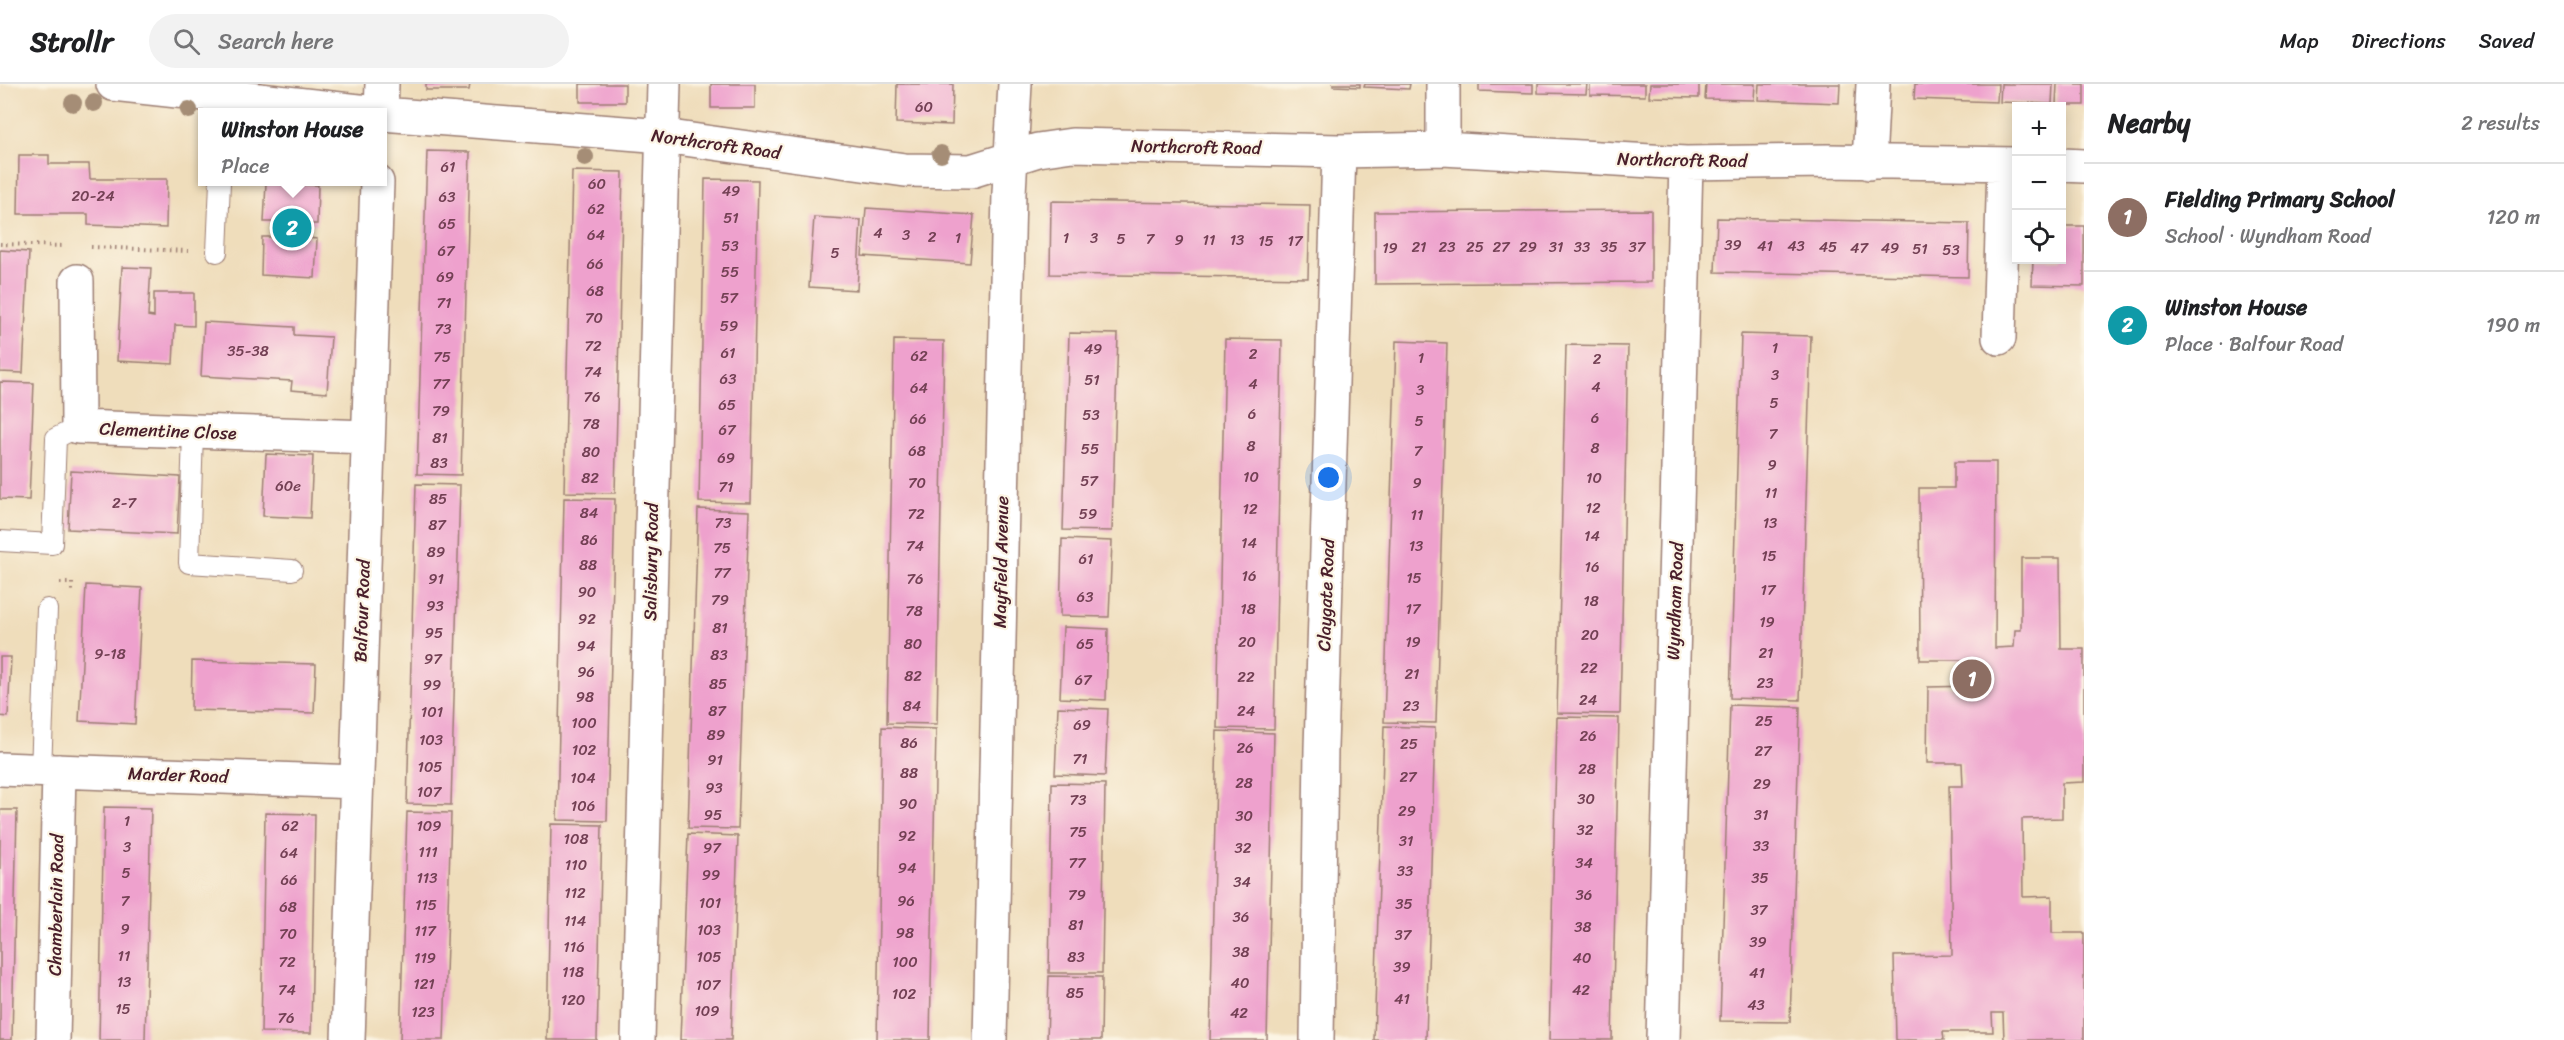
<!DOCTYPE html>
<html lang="en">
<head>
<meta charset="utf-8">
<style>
  :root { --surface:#fff; --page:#f2f2f2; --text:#202124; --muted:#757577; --line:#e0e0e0; --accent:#1f6fb2 }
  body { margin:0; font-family:Sriracha,sans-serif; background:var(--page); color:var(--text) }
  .controls { position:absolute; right:18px; top:18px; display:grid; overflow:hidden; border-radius:0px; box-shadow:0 3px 15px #0003 }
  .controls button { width:54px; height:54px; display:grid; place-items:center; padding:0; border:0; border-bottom:2px solid var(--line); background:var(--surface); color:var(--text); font:30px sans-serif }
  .you { position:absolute; left:1329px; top:394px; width:21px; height:21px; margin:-15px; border:4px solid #fff; border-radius:50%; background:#1a73e8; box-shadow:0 0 0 9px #1a73e833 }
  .badge { display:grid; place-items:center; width:39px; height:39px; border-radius:50%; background:var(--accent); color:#fff; font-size:20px; font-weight:700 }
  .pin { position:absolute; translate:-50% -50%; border:3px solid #fff; box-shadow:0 2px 6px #0006 }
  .popup { position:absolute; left:198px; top:24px; width:189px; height:78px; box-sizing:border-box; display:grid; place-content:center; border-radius:0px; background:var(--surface); filter:drop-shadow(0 2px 4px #0005); font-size:20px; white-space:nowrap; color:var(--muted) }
  .popup b { font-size:22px; color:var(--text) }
  .popup::after { content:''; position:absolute; left:50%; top:100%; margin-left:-12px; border:12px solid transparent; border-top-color:var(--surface) }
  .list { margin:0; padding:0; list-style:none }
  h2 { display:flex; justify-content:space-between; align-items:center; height:78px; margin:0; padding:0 24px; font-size:26px }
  h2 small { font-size:20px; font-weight:400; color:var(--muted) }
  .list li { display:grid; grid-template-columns:39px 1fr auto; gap:18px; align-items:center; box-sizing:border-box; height:108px; padding:0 24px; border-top:2px solid var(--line) }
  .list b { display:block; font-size:22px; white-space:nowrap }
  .list p { margin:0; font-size:20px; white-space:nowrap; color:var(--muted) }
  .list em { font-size:20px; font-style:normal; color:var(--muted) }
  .icon { flex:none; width:33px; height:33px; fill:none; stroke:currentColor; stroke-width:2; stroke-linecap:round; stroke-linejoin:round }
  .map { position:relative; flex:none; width:2084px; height:956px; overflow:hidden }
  header { display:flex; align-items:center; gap:36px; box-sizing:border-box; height:84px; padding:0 30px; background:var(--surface); border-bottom:2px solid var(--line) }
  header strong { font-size:28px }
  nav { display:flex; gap:33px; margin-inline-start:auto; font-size:21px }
  .search { width:420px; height:54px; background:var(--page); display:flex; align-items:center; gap:15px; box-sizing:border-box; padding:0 21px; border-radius:33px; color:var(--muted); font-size:22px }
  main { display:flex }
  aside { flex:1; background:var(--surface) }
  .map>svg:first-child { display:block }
  .building { fill:#eea1cd }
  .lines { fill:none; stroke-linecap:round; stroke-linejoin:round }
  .service-casing { stroke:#9c7e73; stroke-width:22 }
  .minor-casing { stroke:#9c7e73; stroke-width:36 }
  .path { stroke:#9c7e73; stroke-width:4; stroke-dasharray:1.5 4.5; stroke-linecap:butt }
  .service { stroke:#fff; stroke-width:20 }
  .minor { stroke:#fff; stroke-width:33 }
  .tree { fill:#a58d76 }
  .labels { text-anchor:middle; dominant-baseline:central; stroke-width:4.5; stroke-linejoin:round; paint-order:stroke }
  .number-label { font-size:15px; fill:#734054 }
  .street-label { font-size:18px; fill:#4a1f2b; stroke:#fcf5e5 }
</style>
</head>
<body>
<header>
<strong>Strollr</strong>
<div class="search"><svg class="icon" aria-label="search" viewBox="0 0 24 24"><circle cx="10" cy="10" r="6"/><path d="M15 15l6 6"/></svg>Search here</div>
<nav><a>Map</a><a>Directions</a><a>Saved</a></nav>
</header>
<main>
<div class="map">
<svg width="2084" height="956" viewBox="0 0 2084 956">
  <rect width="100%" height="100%" fill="#fcf5e5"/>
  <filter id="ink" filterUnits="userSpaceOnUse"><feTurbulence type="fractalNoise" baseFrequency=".0167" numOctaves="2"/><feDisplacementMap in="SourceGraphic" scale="12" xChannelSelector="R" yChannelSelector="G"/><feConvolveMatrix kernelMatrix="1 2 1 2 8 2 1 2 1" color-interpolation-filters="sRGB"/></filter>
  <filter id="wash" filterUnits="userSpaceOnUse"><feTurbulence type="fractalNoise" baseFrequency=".008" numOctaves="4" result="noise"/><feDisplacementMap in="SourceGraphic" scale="24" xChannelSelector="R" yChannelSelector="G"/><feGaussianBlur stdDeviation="1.35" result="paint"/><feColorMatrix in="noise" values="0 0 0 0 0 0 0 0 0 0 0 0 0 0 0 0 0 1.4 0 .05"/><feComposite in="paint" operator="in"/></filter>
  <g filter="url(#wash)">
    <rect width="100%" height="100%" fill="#efddbb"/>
    <g id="blocks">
      <path class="building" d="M426 0H470L469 6H426Z
        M580 0H625V18H580Z
        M711 0H755V24H711Z
        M897 0H953L952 41 896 39Z
        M1333 0H1360V3L1333 2Z
        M1365 0H1410L1409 5 1364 3Z
        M1479 0H1533V9L1479 7Z
        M1538 0H1587L1586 10 1538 9Z
        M1590 0H1645V12L1590 11Z
        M1650 0H1699V14L1649 13Z
        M1706 0H1755L1754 16 1705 15Z
        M1759 0H1840L1839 19 1758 16Z
        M1915 0H1998L1997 18 1914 15Z
        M2001 0H2053L2052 20 2000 18Z
        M2057 0H2084V21H2056Z
        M427 67 470 68 461 391 417 390Z
        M19 71H49V80H89L90 95H167L166 144 88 141V130H18Z
        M572 87 623 88 615 409 564 408Z
        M705 95 758 96 751 419 699 418Z
        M266 99 318 101 317 140H309L308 147V154L317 155 315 194 261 191 262 153H275V138H264Z
        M1051 117 1310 121 1308 194 1050 190Z
        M866 124 974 131 970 179 862 172Z
        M1651 126V198L1375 200V128Z
        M814 133 861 136 857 206 809 203Z
        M1717 134 1969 139 1968 193 1715 188Z
        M2062 142H2084V202L2032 201 2033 176H2062Z
        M0 166 29 168 23 289 0 288Z
        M122 183 151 184 148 232 154 233V209H194V242L175 241 173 280 117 277Z
        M204 238 294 243V251L331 253 327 309 291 306 292 297 201 292Z
        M1069 249 1118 250 1112 447 1063 446Z
        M1741 250 1811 252 1800 616 1730 614Z
        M1225 255 1282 256 1274 645 1217 644Z
        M894 256 944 257 937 640 887 639Z
        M1396 257 1447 259 1436 639 1384 638Z
        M1566 261 1628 262 1620 630 1557 629Z
        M0 298 34 299 29 416 0 415Z
        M266 370 313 372 310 434 263 432Z
        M1954 378H1996L1995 564 2014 563 2015 546H2021V474H2060L2061 565H2084V698L2062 699V734L2022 735 2023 813 2052 812V849H2084V956H2004L2003 929H1992L1993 948H1943L1944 956H1896L1894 872 1952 871 1949 702H1963L1962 679H1927L1928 603 1973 602V576H1920L1919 404H1954Z
        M71 387 180 393 177 450 68 445Z
        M416 400 460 401 451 721 407 720Z
        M564 414 615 415 607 737 557 736Z
        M698 425 749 427 738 745 688 744Z
        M1062 455 1112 457 1109 533 1060 532Z
        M86 501 142 504 135 640 79 637Z
        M1063 543 1108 545 1106 616 1060 614Z
        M0 573H11L8 633 0 632Z
        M192 577 316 580 314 629 191 626Z
        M1730 621 1800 623 1790 938 1720 937Z
        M1058 623 1108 625 1105 692 1055 690Z
        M1557 633 1619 634 1612 956H1549Z
        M1384 642 1435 644 1426 956H1374Z
        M882 643 936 645 930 956H877Z
        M1217 647 1274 649 1267 956H1210Z
        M1052 699 1105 700 1102 889H1049Z
        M104 723 151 724 145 956H99Z
        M0 726H17L12 956H0Z
        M407 728 451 729 444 956H400Z
        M265 729 315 730 311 949 261 948Z
        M551 740 602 741 597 956H547Z
        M688 750 738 752 731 956H680Z
        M1049 892 1102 893 1101 956H1047Z"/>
    </g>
  </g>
  <g filter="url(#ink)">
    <use href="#blocks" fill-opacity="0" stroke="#9c7e73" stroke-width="1.5"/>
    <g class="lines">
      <defs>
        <path id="service" d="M217 168 220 98
          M193 348 189 479 292 486
          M0 457 52 460 56 354 78 343
          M41 687 47 525"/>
        <path id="minor" d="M113 0 368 28
          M381 28 382 0
          M382 30 663 52 905 86 971 87 1038 66 1072 61 1339 67 1443 65 1686 79 1828 77 2016 80
          M1443 65V0
          M1869 79 1873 0
          M2062 81 2084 82
          M77 197 78 343 368 353
          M1999 254 2004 80
          M0 685 357 698
          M53 956 59 687
          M348 956 377 98
          M638 956 664 0
          M990 956 1009 109 1015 0
          M1317 956 1321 664 1339 67
          M1663 956 1686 79"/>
      </defs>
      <use href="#service" class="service-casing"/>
      <use href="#minor" class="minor-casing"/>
      <path class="path" d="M0 160 65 162
        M91 163 188 167
        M60 499H72V509"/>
      <use href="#service" class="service"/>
      <use href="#minor" class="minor"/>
    </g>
    <g class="tree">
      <circle cx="73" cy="19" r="9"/>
      <circle cx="94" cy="19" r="9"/>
      <circle cx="189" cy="26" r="9"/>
      <circle cx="941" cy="70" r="9"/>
      <circle cx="585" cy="73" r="9"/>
    </g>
  </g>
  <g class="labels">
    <g class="number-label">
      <text x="924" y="23">60</text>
      <text x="448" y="83">61</text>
      <text x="597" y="100">60</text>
      <text x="731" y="107">49</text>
      <text x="93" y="112">20-24</text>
      <text x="447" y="113">63</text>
      <text x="596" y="125">62</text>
      <text x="731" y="134">51</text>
      <text x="447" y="140">65</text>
      <text x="878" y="149">4</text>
      <text x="596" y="151">64</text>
      <text x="906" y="151">3</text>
      <text x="932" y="153">2</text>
      <text x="958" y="154">1</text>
      <text x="1066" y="154">1</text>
      <text x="1094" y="154">3</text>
      <text x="1121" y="155">5</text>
      <text x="1150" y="155">7</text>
      <text x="1179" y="156">9</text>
      <text x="1209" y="156">11</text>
      <text x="1237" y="156">13</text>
      <text x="1266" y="157">15</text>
      <text x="1295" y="157">17</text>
      <text x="1733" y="161">39</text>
      <text x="730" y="162">53</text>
      <text x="1765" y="162">41</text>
      <text x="1796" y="162">43</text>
      <text x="1419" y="163">21</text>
      <text x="1447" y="163">23</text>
      <text x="1475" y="163">25</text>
      <text x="1501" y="163">27</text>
      <text x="1528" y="163">29</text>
      <text x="1556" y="163">31</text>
      <text x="1582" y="163">33</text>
      <text x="1609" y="163">35</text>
      <text x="1637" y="163">37</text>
      <text x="1828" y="163">45</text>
      <text x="1390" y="164">19</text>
      <text x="1859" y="164">47</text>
      <text x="1890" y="164">49</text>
      <text x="1920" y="165">51</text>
      <text x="1951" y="166">53</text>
      <text x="446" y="167">67</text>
      <text x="835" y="169">5</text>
      <text x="595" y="180">66</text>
      <text x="730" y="188">55</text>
      <text x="445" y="193">69</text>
      <text x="595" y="207">68</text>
      <text x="729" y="214">57</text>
      <text x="444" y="219">71</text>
      <text x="594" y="234">70</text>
      <text x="729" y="242">59</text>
      <text x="443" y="245">73</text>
      <text x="593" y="262">72</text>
      <text x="1775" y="264">1</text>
      <text x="1093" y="265">49</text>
      <text x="248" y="267">35-38</text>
      <text x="728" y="269">61</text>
      <text x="1253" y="270">2</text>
      <text x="919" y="272">62</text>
      <text x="442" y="273">75</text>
      <text x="1421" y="274">1</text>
      <text x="1597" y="275">2</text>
      <text x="593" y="288">74</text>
      <text x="1775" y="291">3</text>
      <text x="728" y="295">63</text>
      <text x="1092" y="296">51</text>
      <text x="441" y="300">77</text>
      <text x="1253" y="300">4</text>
      <text x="1596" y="303">4</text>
      <text x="919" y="304">64</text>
      <text x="1420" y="306">3</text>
      <text x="592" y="313">76</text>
      <text x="1774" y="319">5</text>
      <text x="727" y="321">65</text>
      <text x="441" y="327">79</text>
      <text x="1252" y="330">6</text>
      <text x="1091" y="331">53</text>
      <text x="1595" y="334">6</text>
      <text x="918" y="335">66</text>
      <text x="1419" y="337">5</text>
      <text x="591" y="340">78</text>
      <text x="727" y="346">67</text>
      <text x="1773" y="350">7</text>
      <text x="440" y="354">81</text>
      <text x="1251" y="362">8</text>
      <text x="1595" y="364">8</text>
      <text x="1090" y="365">55</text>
      <text x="917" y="367">68</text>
      <text x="1418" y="367">7</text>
      <text x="591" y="368">80</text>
      <text x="726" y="374">69</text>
      <text x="439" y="379">83</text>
      <text x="1772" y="381">9</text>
      <text x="1251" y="393">10</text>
      <text x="590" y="394">82</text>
      <text x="1594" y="394">10</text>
      <text x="1089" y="397">57</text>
      <text x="917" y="399">70</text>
      <text x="1417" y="399">9</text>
      <text x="288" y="402">60e</text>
      <text x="726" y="403">71</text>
      <text x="1771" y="409">11</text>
      <text x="438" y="415">85</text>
      <text x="124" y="419">2-7</text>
      <text x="1593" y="424">12</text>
      <text x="1250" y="425">12</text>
      <text x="589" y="429">84</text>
      <text x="916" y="430">72</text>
      <text x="1088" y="430">59</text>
      <text x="1417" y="431">11</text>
      <text x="723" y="439">73</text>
      <text x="1770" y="439">13</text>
      <text x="437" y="441">87</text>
      <text x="1592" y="452">14</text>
      <text x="589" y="456">86</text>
      <text x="1249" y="459">14</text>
      <text x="915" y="462">74</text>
      <text x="1416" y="462">13</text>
      <text x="722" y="464">75</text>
      <text x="436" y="468">89</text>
      <text x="1769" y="472">15</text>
      <text x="1086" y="475">61</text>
      <text x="588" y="481">88</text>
      <text x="1592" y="483">16</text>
      <text x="722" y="489">77</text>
      <text x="1249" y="492">16</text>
      <text x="1414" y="494">15</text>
      <text x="436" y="495">91</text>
      <text x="915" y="495">76</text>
      <text x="1768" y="506">17</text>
      <text x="587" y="508">90</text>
      <text x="1085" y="513">63</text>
      <text x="720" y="516">79</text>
      <text x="1591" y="517">18</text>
      <text x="435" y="522">93</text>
      <text x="1248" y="525">18</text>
      <text x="1413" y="525">17</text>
      <text x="914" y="527">78</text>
      <text x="587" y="535">92</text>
      <text x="1767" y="538">19</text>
      <text x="720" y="544">81</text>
      <text x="434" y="549">95</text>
      <text x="1590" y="551">20</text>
      <text x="1247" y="558">20</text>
      <text x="1413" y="558">19</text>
      <text x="913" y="560">80</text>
      <text x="1085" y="560">65</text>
      <text x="586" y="562">94</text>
      <text x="1766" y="569">21</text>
      <text x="110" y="570">9-18</text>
      <text x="719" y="571">83</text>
      <text x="433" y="575">97</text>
      <text x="1589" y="584">22</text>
      <text x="586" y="588">96</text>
      <text x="1412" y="590">21</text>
      <text x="913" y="592">82</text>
      <text x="1246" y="593">22</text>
      <text x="1083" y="596">67</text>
      <text x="1765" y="599">23</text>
      <text x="718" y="600">85</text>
      <text x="432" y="601">99</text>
      <text x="585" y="613">98</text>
      <text x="1588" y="616">24</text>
      <text x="912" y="622">84</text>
      <text x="1411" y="622">23</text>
      <text x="717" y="627">87</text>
      <text x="1246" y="627">24</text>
      <text x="432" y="628">101</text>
      <text x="1764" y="637">25</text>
      <text x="584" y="639">100</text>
      <text x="1082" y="641">69</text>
      <text x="716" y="651">89</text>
      <text x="1588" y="652">26</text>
      <text x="431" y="656">103</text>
      <text x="909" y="659">86</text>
      <text x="1409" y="660">25</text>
      <text x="1245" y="664">26</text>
      <text x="584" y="666">102</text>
      <text x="1763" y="667">27</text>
      <text x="1080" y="675">71</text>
      <text x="715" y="676">91</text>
      <text x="430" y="683">105</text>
      <text x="1587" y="685">28</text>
      <text x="909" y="689">88</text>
      <text x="1408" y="693">27</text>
      <text x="583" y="694">104</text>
      <text x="1244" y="699">28</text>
      <text x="1762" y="700">29</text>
      <text x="714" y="704">93</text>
      <text x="429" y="708">107</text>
      <text x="1586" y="715">30</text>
      <text x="1078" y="716">73</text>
      <text x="908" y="720">90</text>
      <text x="583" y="722">106</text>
      <text x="1407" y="727">29</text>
      <text x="713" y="731">95</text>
      <text x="1761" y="731">31</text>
      <text x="1244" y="732">30</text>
      <text x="127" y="737">1</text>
      <text x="290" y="742">62</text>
      <text x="429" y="742">109</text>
      <text x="1585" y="746">32</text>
      <text x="1078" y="748">75</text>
      <text x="907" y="752">92</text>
      <text x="576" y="755">108</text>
      <text x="1406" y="757">31</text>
      <text x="1761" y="762">33</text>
      <text x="127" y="763">3</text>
      <text x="712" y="764">97</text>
      <text x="1243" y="764">32</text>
      <text x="428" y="768">111</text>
      <text x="289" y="769">64</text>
      <text x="1077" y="779">77</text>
      <text x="1584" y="779">34</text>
      <text x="576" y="781">110</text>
      <text x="907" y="784">94</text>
      <text x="1405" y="787">33</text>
      <text x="126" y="789">5</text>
      <text x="711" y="791">99</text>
      <text x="427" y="794">113</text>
      <text x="1760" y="794">35</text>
      <text x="289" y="796">66</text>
      <text x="1242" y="798">34</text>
      <text x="575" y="809">112</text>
      <text x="1077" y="811">79</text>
      <text x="1584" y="811">36</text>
      <text x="125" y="817">7</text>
      <text x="906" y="817">96</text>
      <text x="710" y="819">101</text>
      <text x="1404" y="820">35</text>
      <text x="426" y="821">115</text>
      <text x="288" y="823">68</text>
      <text x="1759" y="826">37</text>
      <text x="1241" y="833">36</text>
      <text x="575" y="837">114</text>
      <text x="1076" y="841">81</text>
      <text x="1583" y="843">38</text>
      <text x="125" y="845">9</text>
      <text x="709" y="846">103</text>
      <text x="425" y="847">117</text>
      <text x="905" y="849">98</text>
      <text x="288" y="850">70</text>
      <text x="1403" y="851">37</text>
      <text x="1758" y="858">39</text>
      <text x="574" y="863">116</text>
      <text x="1241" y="868">38</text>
      <text x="124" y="872">11</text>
      <text x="709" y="873">105</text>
      <text x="1076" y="873">83</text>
      <text x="425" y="874">119</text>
      <text x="1582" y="874">40</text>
      <text x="287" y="878">72</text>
      <text x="905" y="878">100</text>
      <text x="1402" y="883">39</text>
      <text x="573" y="888">118</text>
      <text x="1757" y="889">41</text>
      <text x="124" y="898">13</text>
      <text x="1240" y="899">40</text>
      <text x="424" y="900">121</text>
      <text x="708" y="901">107</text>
      <text x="287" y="906">74</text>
      <text x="1581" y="906">42</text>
      <text x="1075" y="909">85</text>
      <text x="904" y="910">102</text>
      <text x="1402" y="915">41</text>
      <text x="573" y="916">120</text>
      <text x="1756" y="921">43</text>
      <text x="123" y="925">15</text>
      <text x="707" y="927">109</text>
      <text x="423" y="928">123</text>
      <text x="1239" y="929">42</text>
      <text x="286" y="934">76</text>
    </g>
    <g class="street-label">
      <text transform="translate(716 60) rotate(8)">Northcroft Road</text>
      <text transform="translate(1196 63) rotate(1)">Northcroft Road</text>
      <text transform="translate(1682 76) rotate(1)">Northcroft Road</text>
      <text transform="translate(168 347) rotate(2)">Clementine Close</text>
      <text transform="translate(651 478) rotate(-89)">Salisbury Road</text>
      <text transform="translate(1001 478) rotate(-89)">Mayfield Avenue</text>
      <text transform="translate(1326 511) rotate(-88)">Claygate Road</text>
      <text transform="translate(1675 517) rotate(-88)">Wyndham Road</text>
      <text transform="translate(362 527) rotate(-88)">Balfour Road</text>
      <text transform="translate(178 691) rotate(2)">Marder Road</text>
      <text transform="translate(56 821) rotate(-89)">Chamberlain Road</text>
    </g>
  </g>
</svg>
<div class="controls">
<button>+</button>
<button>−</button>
<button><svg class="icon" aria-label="locate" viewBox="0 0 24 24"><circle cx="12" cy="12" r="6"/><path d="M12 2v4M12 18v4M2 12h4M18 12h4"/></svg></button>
</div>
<div class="you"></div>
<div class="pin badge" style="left:1972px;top:595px;background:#8d6e63">1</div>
<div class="pin badge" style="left:292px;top:144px;background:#0f9aa8">2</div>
<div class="popup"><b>Winston House</b>Place</div>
</div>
<aside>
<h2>Nearby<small>2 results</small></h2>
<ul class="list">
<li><span class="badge" style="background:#8d6e63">1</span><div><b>Fielding Primary School</b><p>School · Wyndham Road</p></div><em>120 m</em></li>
<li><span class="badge" style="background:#0f9aa8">2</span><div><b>Winston House</b><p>Place · Balfour Road</p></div><em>190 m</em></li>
</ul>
</aside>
</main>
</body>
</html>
